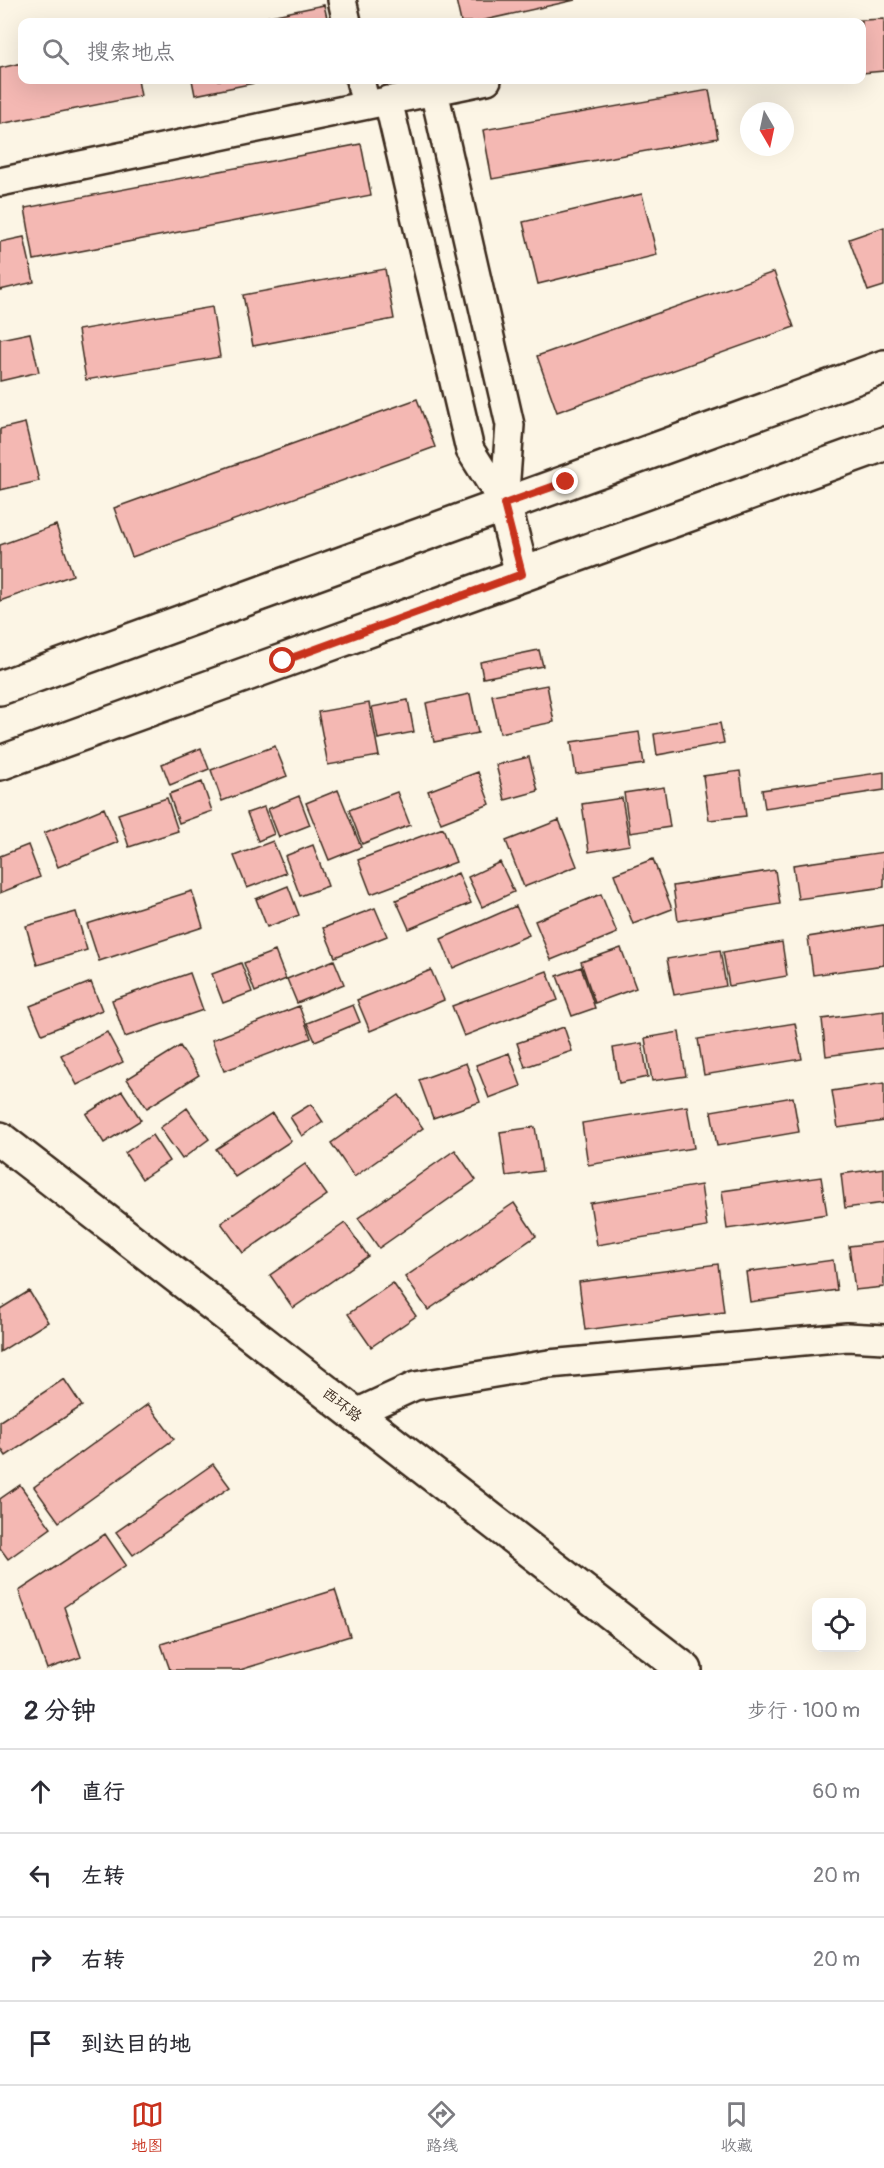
<!DOCTYPE html>
<html lang="zh">
<head>
<meta charset="utf-8">
<style>
  :root { --surface:#fff; --page:#f2f2f3; --text:#2b2b33; --muted:#7c7c81; --line:#e1e1e2; --accent:#c8321e }
  body { margin:0; font-family:Pangolin,"LXGW WenKai TC",sans-serif; background:var(--page); color:var(--text) }
  .controls { position:absolute; right:18px; bottom:18px; display:grid; overflow:hidden; border-radius:12px; box-shadow:0 6px 24px #0002 }
  .controls button { width:54px; height:54px; display:grid; place-items:center; padding:0; border:0; border-bottom:2px solid var(--line); background:var(--surface); color:var(--text); font:30px sans-serif }
  .compass { position:absolute; left:740px; top:102px; width:54px; height:54px; border-radius:50%; background:var(--surface); box-shadow:0 6px 24px #0002; rotate:171deg }
  .stop { position:absolute; width:18px; height:18px; margin:-14px; border:4px solid #c8321e; border-radius:50%; background:#fff }
  .stop.end { background:#c8321e; border-color:#fff; box-shadow:0 2px 6px #0008 }
  .list { margin:0; padding:0; list-style:none }
  h2 { display:flex; justify-content:space-between; align-items:center; height:78px; margin:0; padding:0 24px; font-size:26px }
  h2 small { font-size:20px; font-weight:400; color:var(--muted) }
  .list li { display:grid; grid-template-columns:39px 1fr auto; gap:18px; align-items:center; box-sizing:border-box; height:84px; padding:0 24px; border-top:2px solid var(--line) }
  .list b { display:block; font-size:22px; white-space:nowrap }
  .list em { font-size:20px; font-style:normal; color:var(--muted) }
  .icon { flex:none; width:33px; height:33px; fill:none; stroke:currentColor; stroke-width:2; stroke-linecap:round; stroke-linejoin:round }
  .map { position:relative; flex:none; width:884px; height:1670px; overflow:hidden }
  .search { position:absolute; background:var(--surface); box-shadow:0 6px 24px #0002; left:18px; right:18px; top:18px; height:66px; display:flex; align-items:center; gap:15px; box-sizing:border-box; padding:0 21px; border-radius:12px; color:var(--muted); font-size:22px }
  .sheet { height:414px; background:var(--surface) }
  nav { display:flex; justify-content:space-around; align-items:center; box-sizing:border-box; height:84px; border-top:2px solid var(--line); background:var(--surface); font-size:16px; color:var(--muted) }
  nav a { display:grid; justify-items:center; gap:3px }
  nav .on { color:var(--accent) }
  .map>svg:first-child { display:block }
  .building { fill:#f4b8b3; stroke:#3b2a1e; stroke-width:1.5 }
  .lines { fill:none; stroke-linecap:round; stroke-linejoin:round }
  .minor-casing { stroke:#3b2a1e; stroke-width:32 }
  .tertiary-casing { stroke:#3b2a1e; stroke-width:38 }
  .secondary-casing { stroke:#3b2a1e; stroke-width:38 }
  .minor { stroke:#fcf5e5; stroke-width:27 }
  .tertiary { stroke:#fcf5e5; stroke-width:33 }
  .secondary { stroke:#fcf5e5; stroke-width:33 }
  .route { stroke:#c8321e; stroke-width:8 }
  .labels { text-anchor:middle; dominant-baseline:central; stroke-width:4.5; stroke-linejoin:round; paint-order:stroke }
  .street-label { font-size:15px; fill:#3b2a1e; stroke:#fcf5e5 }
</style>
</head>
<body>
<div class="map">
<svg width="884" height="1670" viewBox="0 0 884 1670">
  <rect width="100%" height="100%" fill="#fcf5e5"/>
  <filter id="ink" filterUnits="userSpaceOnUse"><feTurbulence type="fractalNoise" baseFrequency=".0167" numOctaves="2"/><feDisplacementMap in="SourceGraphic" scale="12" xChannelSelector="R" yChannelSelector="G"/><feConvolveMatrix kernelMatrix="1 2 1 2 8 2 1 2 1" color-interpolation-filters="sRGB"/></filter>
  <g filter="url(#ink)">
    <path class="building" d="M456 0H575L476 22H461Z
      M324 5 328 22H251V20Z
      M884 19V71L862 73V22H818Z
      M22 63V80H138L141 96 0 124V68Z
      M192 80H264V81L195 95Z
      M709 90 718 138 492 179 483 130Z
      M361 144 371 195 34 260 25 208Z
      M642 194 657 255 538 284 523 222Z
      M884 227V286L868 291 849 239Z
      M24 237 34 282 0 290V242Z
      M385 269 394 319 253 346 243 295Z
      M774 272 794 327 557 412 537 356Z
      M212 307 220 357 86 380 78 330Z
      M30 333 39 372 0 381V339Z
      M417 399 435 447 132 557 114 508Z
      M25 423 39 481 0 490V429Z
      M56 525 73 575 0 601V545Z
      M539 650 543 666 483 678 480 662Z
      M547 685 554 722 500 733 492 695Z
      M470 694 478 733 434 742 426 703Z
      M408 700 414 732 378 739 372 707Z
      M369 703 379 756 328 765 318 712Z
      M720 723 724 743 657 755 654 734Z
      M639 732 644 764 576 774 571 742Z
      M275 746 287 776 222 801 211 770Z
      M201 748 209 769 170 785 162 764Z
      M529 757 538 791 505 800 496 765Z
      M740 771 746 816 709 820 703 776Z
      M478 772 490 804 441 823 428 791Z
      M884 772V790L765 808 762 790Z
      M202 782 212 811 179 823 169 794Z
      M664 787 670 827 630 833 624 793Z
      M338 790 361 847 329 860 306 803Z
      M397 792 410 825 362 844 349 810Z
      M299 796 310 825 279 837 268 809Z
      M167 798 178 831 129 847 118 814Z
      M622 798 630 845 589 852 582 804Z
      M264 807 274 834 258 841 247 813Z
      M104 808 118 842 58 867 44 833Z
      M559 820 577 866 524 887 506 841Z
      M443 828 456 862 371 894 358 860Z
      M273 841 286 873 247 888 234 856Z
      M28 845 40 877 0 893V856Z
      M313 845 328 886 300 896 285 856Z
      M884 852V887L798 899 793 865Z
      M653 859 672 909 633 924 614 874Z
      M500 862 514 892 482 907 468 877Z
      M775 870 780 904 678 921 673 886Z
      M458 873 471 903 409 929 396 900Z
      M288 886 299 915 267 927 256 899Z
      M192 891 203 927 99 961 87 924Z
      M601 894 617 933 551 960 535 921Z
      M516 906 529 935 453 968 441 939Z
      M375 908 387 936 335 957 323 928Z
      M76 912 87 950 37 965 26 926Z
      M884 925V965L813 975 808 937Z
      M782 942 787 976 729 986 723 952Z
      M621 948 636 988 595 1003 581 962Z
      M720 950 726 986 674 995 667 959Z
      M275 951 286 979 255 992 244 963Z
      M334 960 344 984 297 1003 287 979Z
      M241 963 252 992 223 1003 212 974Z
      M581 967 595 1008 572 1016 557 976Z
      M431 970 444 1000 370 1031 357 1000Z
      M547 971 558 1000 464 1036 452 1006Z
      M190 973 203 1010 125 1037 112 1000Z
      M91 982 102 1010 42 1034 30 1006Z
      M353 1005 360 1022 315 1041 307 1023Z
      M299 1006 311 1038 224 1071 212 1040Z
      M884 1011V1048L826 1056 822 1019Z
      M795 1023 802 1059 704 1075 698 1039Z
      M564 1027 572 1051 525 1067 517 1043Z
      M107 1032 123 1062 77 1085 61 1055Z
      M679 1032 686 1076 652 1081 645 1038Z
      M642 1043 648 1077 619 1083 613 1048Z
      M180 1046 199 1075 147 1108 127 1079Z
      M509 1053 521 1086 489 1098 476 1065Z
      M466 1063 480 1102 433 1118 419 1080Z
      M884 1083V1121L838 1128 832 1091Z
      M122 1091 141 1120 104 1143 86 1114Z
      M399 1095 423 1128 354 1177 331 1143Z
      M793 1097 799 1132 717 1146 711 1111Z
      M311 1104 323 1122 302 1136 290 1117Z
      M687 1106 694 1148 588 1165 582 1123Z
      M187 1108 209 1139 182 1159 160 1128Z
      M272 1113 291 1141 235 1177 216 1149Z
      M535 1127 542 1171 506 1176 500 1132Z
      M152 1135 169 1161 142 1179 125 1153Z
      M455 1150 476 1180 379 1248 358 1218Z
      M305 1164 327 1195 243 1253 221 1223Z
      M884 1168V1203L845 1208 841 1174Z
      M821 1177 827 1214 727 1229 722 1191Z
      M701 1185 707 1227 597 1245 590 1203Z
      M514 1203 536 1236 428 1310 405 1277Z
      M345 1223 368 1256 293 1308 270 1275Z
      M884 1242V1287L855 1290 849 1246Z
      M833 1260 837 1290 750 1302 746 1272Z
      M718 1264 724 1312 585 1330 579 1282Z
      M393 1283 416 1316 371 1347 348 1314Z
      M29 1291 48 1322 0 1352V1309Z
      M64 1379 82 1406 6 1456 0 1447V1421Z
      M148 1404 174 1439 59 1522 34 1487Z
      M213 1464 230 1487 133 1555 116 1532Z
      M20 1485 51 1528 8 1559 0 1548V1499Z
      M105 1534 126 1565 64 1607 81 1657 47 1669 19 1591Z
      M335 1590 350 1636 240 1670H170L161 1644Z"/>
    <g class="lines">
      <defs>
        <path id="minor" d="M342 0 347 22
          M360 80 366 105
          M434 91 510 425 504 504
          M388 100 470 450 504 504
          M0 182 487 80
          M354 1414 415 1386 549 1364 847 1337 884 1339"/>
        <path id="tertiary" d="M504 504 522 574
          M0 1139 685 1670"/>
        <path id="secondary" d="M0 688 884 367
          M0 763 884 444"/>
      </defs>
      <use href="#minor" class="minor-casing"/>
      <use href="#tertiary" class="tertiary-casing"/>
      <use href="#secondary" class="secondary-casing"/>
      <use href="#minor" class="minor"/>
      <use href="#tertiary" class="tertiary"/>
      <use href="#secondary" class="secondary"/>
    </g>
  </g>
  <g class="lines" filter="url(#ink)">
    <path class="route" d="M283 661 522 574 504 504 566 482"/>
  </g>
  <g class="labels">
    <g class="street-label">
      <text transform="translate(342 1405) rotate(38)">西环路</text>
    </g>
  </g>
</svg>
<div class="controls">
<button><svg class="icon" aria-label="locate" viewBox="0 0 24 24"><circle cx="12" cy="12" r="6"/><path d="M12 2v4M12 18v4M2 12h4M18 12h4"/></svg></button>
</div>
<svg class="compass" viewBox="-18 -18 36 36"><path d="M0-13l5 13h-10z" fill="#e53935"/><path d="M0 13l5-13h-10z" fill="#7c7c81"/></svg>
<div class="stop" style="left:283px;top:661px"></div>
<div class="stop end" style="left:566px;top:482px"></div>
<div class="search"><svg class="icon" aria-label="search" viewBox="0 0 24 24"><circle cx="10" cy="10" r="6"/><path d="M15 15l6 6"/></svg>搜索地点</div>
</div>
<section class="sheet">
<h2>2 分钟<small>步行 · 100 m</small></h2>
<ul class="list">
<li><svg class="icon" aria-label="ahead" viewBox="0 0 24 24"><path d="M12 20V5M6 11l6-6 6 6"/></svg><div><b>直行</b></div><em>60 m</em></li>
<li><svg class="icon" aria-label="left" viewBox="0 0 24 24"><path d="M17 20v-9H6M10 6l-5 5 5 5"/></svg><div><b>左转</b></div><em>20 m</em></li>
<li><svg class="icon" aria-label="right" viewBox="0 0 24 24"><path d="M7 20v-9h11M14 6l5 5-5 5"/></svg><div><b>右转</b></div><em>20 m</em></li>
<li><svg class="icon" aria-label="arrive" viewBox="0 0 24 24"><path d="M6 21V4h12l-3 4 3 4H6"/></svg><div><b>到达目的地</b></div></li>
</ul>
</section>
<nav>
<a class="on"><svg class="icon" aria-label="map" viewBox="0 0 24 24"><path d="M3 6l6-2 6 2 6-2v14l-6 2-6-2-6 2zM9 4v14M15 6v14"/></svg>地图</a>
<a><svg class="icon" aria-label="directions" viewBox="0 0 24 24"><path d="M12 3l9 9-9 9-9-9zM9 14v-3h6M13 9l2 2-2 2"/></svg>路线</a>
<a><svg class="icon" aria-label="saved" viewBox="0 0 24 24"><path d="M7 4h10v16l-5-4-5 4z"/></svg>收藏</a>
</nav>
</body>
</html>
